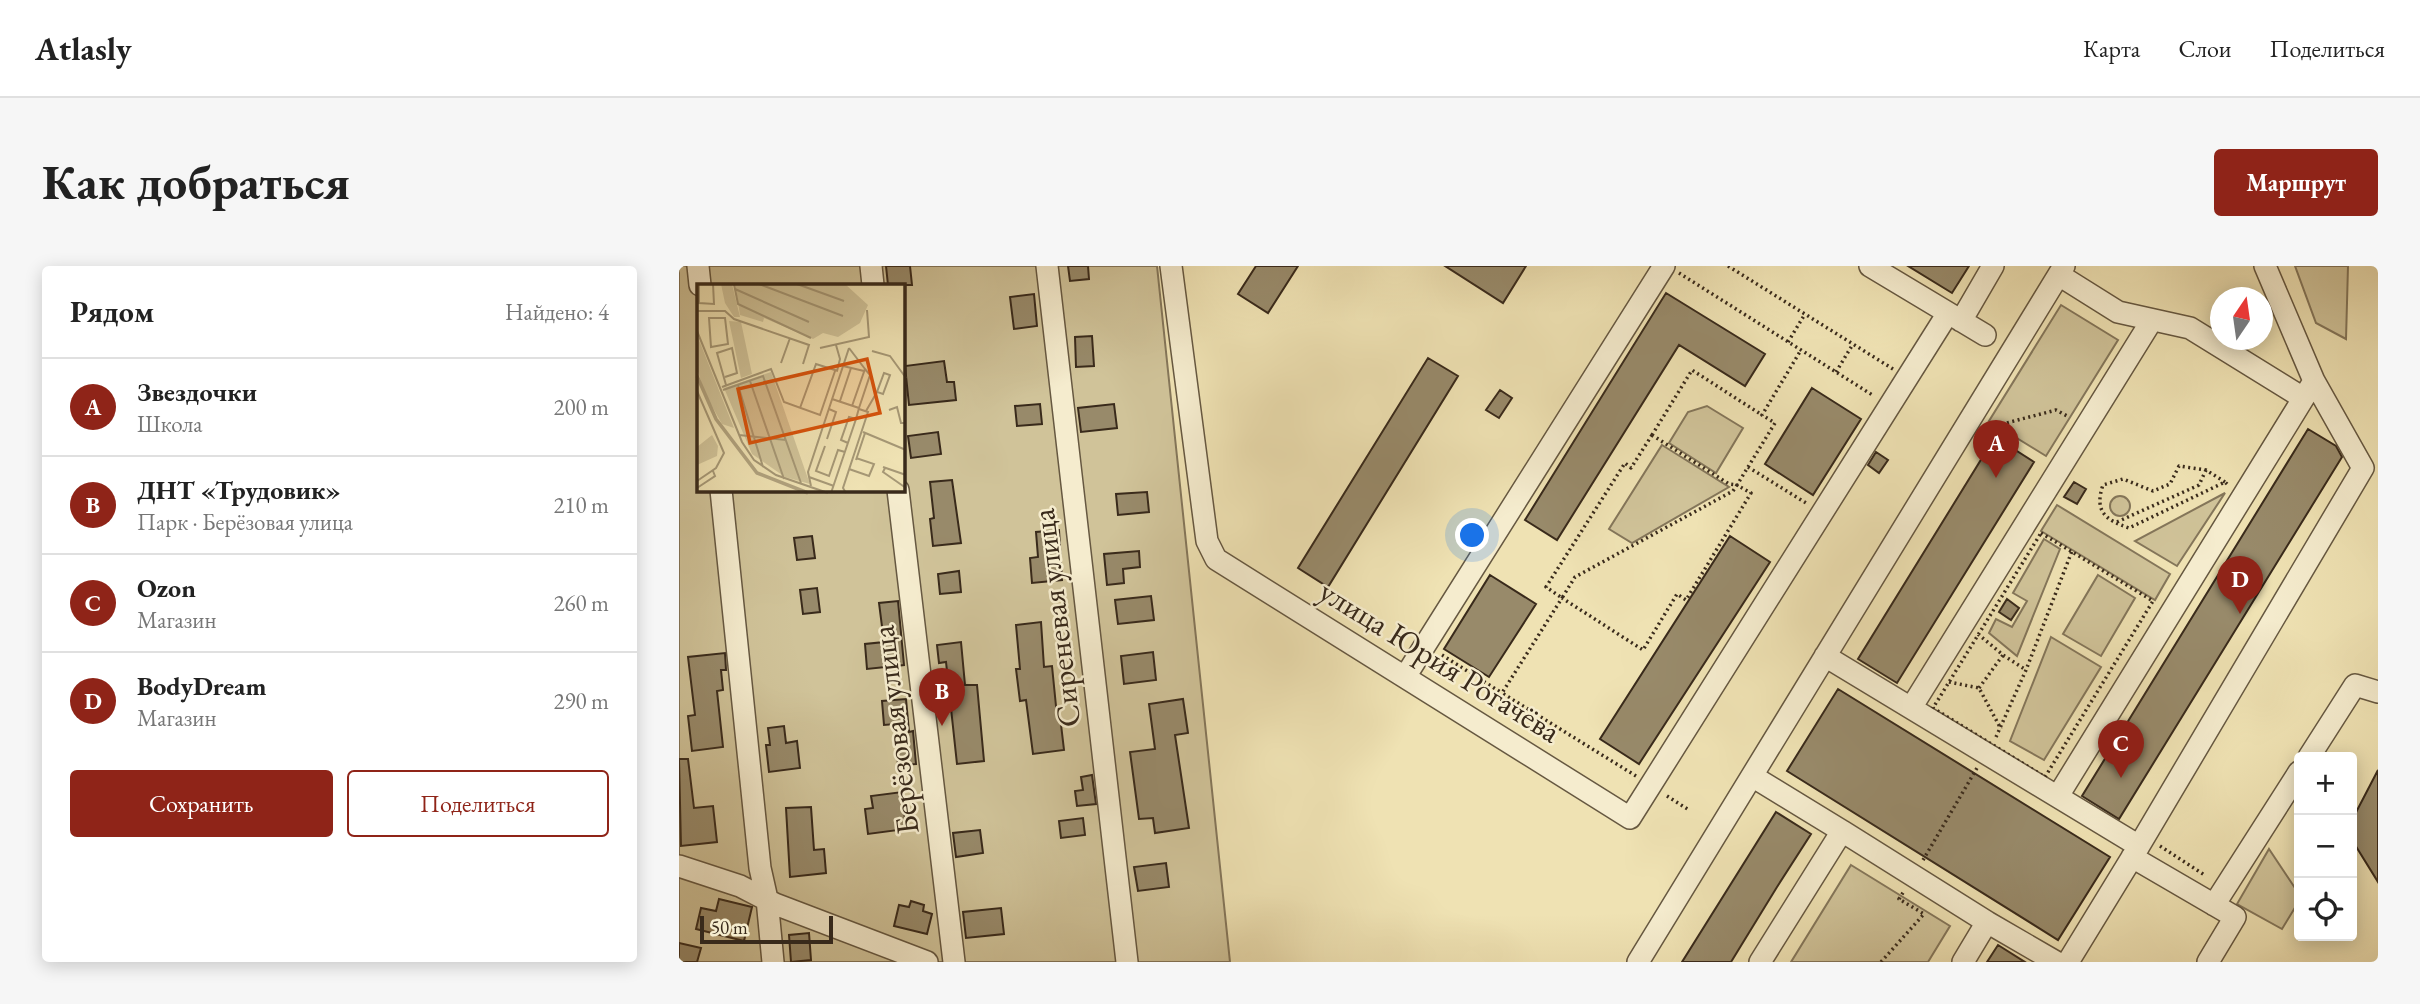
<!DOCTYPE html>
<html lang="ru">
<head>
<meta charset="utf-8">
<style>
  :root { --surface:#fff; --page:#f6f6f6; --text:#222; --muted:#767676; --line:#e0e0e0; --accent:#8f2418 }
  body { margin:0; font-family:"EB Garamond",serif; background:var(--page); color:var(--text) }
  .controls { position:absolute; right:21px; bottom:21px; display:grid; overflow:hidden; border-radius:7px; box-shadow:0 4px 18px #0003 }
  .controls button { width:63px; height:63px; display:grid; place-items:center; padding:0; border:0; border-bottom:2px solid var(--line); background:var(--surface); color:var(--text); font:35px sans-serif }
  .compass { position:absolute; left:1531px; top:21px; width:63px; height:63px; border-radius:50%; background:var(--surface); box-shadow:0 4px 18px #0003; rotate:13deg }
  .scale { position:absolute; left:21px; bottom:18px; width:133px; box-sizing:border-box; padding-left:7px; border:4px solid #392a1b; border-top:0; font-size:19px; line-height:24px; white-space:nowrap; color:#392a1b; -webkit-text-stroke:5px #f5ecce; paint-order:stroke }
  .you { position:absolute; left:794px; top:270px; width:24px; height:24px; margin:-18px; border:5px solid #fff; border-radius:50%; background:#1a73e8; box-shadow:0 0 0 10px #1a73e833 }
  .badge { display:grid; place-items:center; width:46px; height:46px; border-radius:50%; background:var(--accent); color:#fff; font-size:23px; font-weight:700 }
  .pin { position:absolute; translate:-50% -58px; filter:drop-shadow(0 2px 4px #0008) }
  .pin::after { content:''; position:absolute; top:37px; width:24px; height:21px; background:inherit; clip-path:polygon(0 0,100% 0,50% 100%) }
  .list { margin:0; padding:0; list-style:none }
  h2 { display:flex; justify-content:space-between; align-items:center; height:91px; margin:0; padding:0 28px; font-size:30px }
  h2 small { font-size:23px; font-weight:400; color:var(--muted) }
  .list li { display:grid; grid-template-columns:46px 1fr auto; gap:21px; align-items:center; box-sizing:border-box; height:98px; padding:0 28px; border-top:2px solid var(--line) }
  .list b { display:block; font-size:26px; white-space:nowrap }
  .list p { margin:0; font-size:23px; white-space:nowrap; color:var(--muted) }
  .list em { font-size:23px; font-style:normal; color:var(--muted) }
  .actions { display:flex; gap:14px; padding:21px 28px }
  .actions a { flex:1; padding:16px 0; border:2px solid var(--accent); border-radius:7px; text-align:center; font-size:24px; color:var(--accent) }
  .actions .main { background:var(--accent); color:#fff }
  .icon { flex:none; width:38px; height:38px; fill:none; stroke:currentColor; stroke-width:2; stroke-linecap:round; stroke-linejoin:round }
  .map { position:relative; flex:none; width:1699px; height:696px; overflow:hidden; border-radius:7px }
  header { display:flex; align-items:center; gap:42px; box-sizing:border-box; height:98px; padding:0 35px; background:var(--surface); border-bottom:2px solid var(--line) }
  header strong { font-size:33px }
  nav { display:flex; gap:38px; margin-inline-start:auto; font-size:24px }
  .intro { display:flex; align-items:center; justify-content:space-between; box-sizing:border-box; height:168px; padding:0 42px }
  h1 { margin:0; font-size:49px }
  .button { padding:18px 32px; border-radius:7px; background:var(--accent); color:#fff; font-size:24px; font-weight:700 }
  main { display:flex; gap:42px; padding:0 42px }
  aside { flex:1; background:var(--surface); border-radius:7px; box-shadow:0 4px 18px #0003 }
  .map>svg:first-child { display:block }
  .green { fill:#d0c399; stroke:#84765a; stroke-width:2; fill-rule:evenodd }
  .building { fill:#988a6a; stroke:#392a1b; stroke-width:2 }
  .lines { fill:none; stroke-linecap:round; stroke-linejoin:round }
  .minor-casing { stroke:#665841; stroke-width:24 }
  .path { stroke:#392a1b; stroke-width:3.5; stroke-dasharray:2 3.5; stroke-linecap:butt }
  .minor { stroke:#f5ecce; stroke-width:21 }
  .labels { text-anchor:middle; dominant-baseline:central; stroke-width:5; stroke-linejoin:round; paint-order:stroke }
  .street-label { font-size:32px; fill:#392a1b; stroke:#f5ecce }
  .inset-river { fill:none; stroke:#b1a37f; stroke-width:3.5 }
  .inset-road { fill:none; stroke:#a69876; stroke-width:2 }
  .view { fill:#d6540e; fill-opacity:0.15; stroke:#d6540e; stroke-width:3.5 }
  .inset-edge { fill:none; stroke:#392a1b; stroke-width:3.5 }
</style>
</head>
<body>
<header>
<strong>Atlasly</strong>
<nav><a>Карта</a><a>Слои</a><a>Поделиться</a></nav>
</header>
<div class="intro"><h1>Как добраться</h1><a class="button">Маршрут</a></div>
<main>
<aside>
<h2>Рядом<small>Найдено: 4</small></h2>
<ul class="list">
<li><span class="badge">A</span><div><b>Звездочки</b><p>Школа</p></div><em>200 m</em></li>
<li><span class="badge">B</span><div><b>ДНТ «Трудовик»</b><p>Парк · Берёзовая улица</p></div><em>210 m</em></li>
<li><span class="badge">C</span><div><b>Ozon</b><p>Магазин</p></div><em>260 m</em></li>
<li><span class="badge">D</span><div><b>BodyDream</b><p>Магазин</p></div><em>290 m</em></li>
</ul>
<div class="actions"><a class="main">Сохранить</a><a>Поделиться</a></div>
</aside>
<div class="map">
<svg width="1699" height="696" viewBox="0 0 1699 696">
  <rect width="100%" height="100%" fill="#efe2b3"/>
  <filter id="stains"><feTurbulence type="fractalNoise" baseFrequency=".00286" numOctaves="4"/><feColorMatrix values="0 0 0 0 .2 0 0 0 0 .09 0 0 0 0 .02 0 0 0 .5 -.17"/></filter>
  <radialGradient id="worn" r=".72"><stop offset=".6" stop-color="#630" stop-opacity="0"/><stop offset="1" stop-color="#630" stop-opacity=".3"/></radialGradient>
  <path class="green" d="M0 0H478L551 696H0ZM19 19H224V224H19Z
    M1616 0H1669L1667 73 1637 57Z
    M1382 39 1439 74 1367 190 1310 155Z
    M1028 140 1064 162 1037 207 990 177 1009 146Z
    M983 179 1050 221 953 277 930 263Z
    M1546 227 1498 300 1456 275Z
    M1431 240a10 10 0 1 1 20 0a10 10 0 1 1-20 0Z
    M1378 239 1491 308 1476 334 1362 265Z
    M1365 273 1381 283 1338 390 1310 367 1317 353 1333 361 1348 335 1334 327Z
    M1419 309 1456 332 1422 390 1384 368Z
    M1372 371 1422 401 1365 494 1331 475Z
    M1590 583 1620 628V635L1603 663 1558 638Z
    M1172 599 1271 660 1249 696H1112Z"/>
  <path class="building" d="M207 0H231L233 19H209Z
    M389 0H409L410 13 391 15Z
    M577 0H619L589 47 559 28Z
    M766 0H847L824 37Z
    M1229 0H1290L1273 27Z
    M987 27 1086 88 1066 120 1000 79 878 274 846 254Z
    M355 28 358 60 335 63 331 31Z
    M413 70 415 100 397 101 396 71Z
    M749 92 779 110 649 321 619 302Z
    M265 95 268 116H275L277 134 230 139 226 100Z
    M1133 122 1182 153 1134 229 1086 198Z
    M821 124 833 132 820 152 807 144Z
    M361 138 363 158 338 160 336 140Z
    M435 138 438 162 402 166 399 142Z
    M1629 163 1657 180 1663 191 1440 553 1403 530Z
    M259 166 262 188 232 192 229 170Z
    M1316 171 1355 196 1218 417 1179 393Z
    M1197 186 1209 194 1200 207 1189 199Z
    M273 214 282 277 254 280 251 253 255 252 251 216Z
    M1395 216 1407 223 1398 238 1385 231Z
    M468 226 470 246 439 249 437 228Z
    M380 264 383 314 353 317 351 292 359 291 357 266Z
    M133 270 136 292 118 294 115 272Z
    M1051 270 1091 296 960 498 921 473Z
    M460 285 461 301 444 303 445 317 428 319 425 288Z
    M280 305 282 326 261 328 259 308Z
    M811 309 857 338 810 411 765 383Z
    M138 322 141 346 124 348 121 324Z
    M472 330 475 354 439 358 436 334Z
    M1328 333 1340 342 1332 354 1320 346Z
    M219 335 225 399 188 403 186 378 205 376 200 337Z
    M362 356 365 401 373 400 378 450H381L385 484 354 488 347 434 341 435 337 403H341L337 359Z
    M282 376 286 419H298L305 495 278 498 267 396 260 397 258 379Z
    M474 386 477 414 445 418 442 390Z
    M46 387 47 404H42L44 424 38 425 44 481 13 485 9 450 16 449 9 391Z
    M1159 423 1431 591 1379 674 1108 505Z
    M227 433 230 466 234 465 237 498 219 499 216 458 205 459 203 435Z
    M504 433 509 467 496 469 510 562 476 567 474 552 460 553 451 486 476 483 470 438Z
    M105 460 107 477 118 475 121 502 90 506 87 479H91L89 462Z
    M0 493H9L15 542 34 540 38 576 2 580Z
    M1699 504V616L1673 574V554Z
    M413 509 417 538 398 540 396 525 404 524 402 511Z
    M223 526 227 563 189 568 186 543 194 542 192 530Z
    M132 541 135 584 145 583 147 607 111 611 107 542Z
    M1097 546 1132 568 1098 621 1052 696H1003Z
    M404 552 406 569 382 572 380 555Z
    M301 564 304 587 277 591 274 567Z
    M487 597 490 621 459 625 455 601Z
    M40 633 73 641 65 675 17 663 22 642 37 645Z
    M232 635 245 639 244 645 253 648 248 668 215 660 220 639 230 641Z
    M322 642 325 668 287 672 284 646Z
    M130 667 132 694 112 696 110 669Z
    M0 677 22 682 18 696H0Z
    M1319 679 1346 696H1308Z"/>
  <g class="lines">
    <defs>
      <path id="minor" d="M19 0 21 19
        M192 0 194 19
        M368 0 448 696
        M492 0 528 275 537 293 951 552 1269 47
        M1191 0 1306 69
        M1586 0 1635 115
        M1380 9 1439 46 1511 62 1624 132
        M1282 55 1314 0
        M42 224 81 602 88 633 94 696
        M219 224 275 696
        M1146 390 1460 580 1389 696
        M726 411 985 0
        M1232 442 1473 54
        M1630 491 1676 419 1699 426
        M1073 510 1163 565 1081 696
        M1379 530 1635 115 1684 202 1460 580
        M1163 565 1308 656
        M1453 591 1556 651 1529 696
        M0 600 61 620 96 638 248 696
        M1535 639 1620 506
        M959 696 1385 0
        M1284 696 1308 656 1377 696"/>
    </defs>
    <use href="#minor" class="minor-casing"/>
    <path class="path" d="M1049 0 1214 103
      M1000 7 1195 130
      M1109 76 1126 48
      M1157 106 1174 78
      M1312 161 1377 144 1390 151
      M973 169 1050 218 1058 219 1054 225 896 311 883 332 867 321 946 197 952 202Z
      M973 169 1013 104 1083 149
      M1069 201 1127 237
      M1546 216 1527 204 1500 200 1491 218 1474 225 1444 213 1424 219C1415 245 1426 254 1450 262L1546 216 1549 219
      M1438 256 1520 219 1527 204
      M1362 267 1474 335 1366 511 1254 442Z
      M1299 368 1324 389 1347 404
      M763 389 823 427
      M1270 416 1300 422 1322 463
      M1300 422 1324 389
      M1317 471 1347 404 1393 285
      M957 510 823 427 883 332 964 384 998 328 1007 334 1072 227 1058 219 1096 157 1083 149 1122 84
      M988 530 1010 544
      M1481 580 1527 610
      M1244 594 1298 502
      M1202 696 1245 648 1220 633 1225 625"/>
    <use href="#minor" class="minor"/>
  </g>
  <g class="labels">
    <g class="street-label">
      <text transform="translate(377 352) rotate(-97)">Сиреневая улица</text>
      <text transform="translate(761 395) rotate(32)">улица Юрия Рогачёва</text>
      <text transform="translate(216 464) rotate(-97)">Берёзовая улица</text>
    </g>
  </g>
  <g transform="translate(18 18)">
    <rect width="208" height="208" fill="#efe2b3"/>
    <path d="M24 0H35L43 33H37L28 19ZM38 0H148L171 21 163 39 141 53 126 49 116 55 67 34 66 38 43 31ZM32 37 44 38 55 90 44 94ZM0 51 37 144 25 140 7 108 0 84ZM74 88 109 189 113 200 88 193 55 170 27 104ZM15 151 21 162 20 172 0 181V163Z" fill="#d0c399"/>
    <path class="inset-river" d="M0 92 19 135 60 189 111 209"/>
    <path class="inset-road" d="M2 0V19L17 20 16 0M37 0 41 20 114 54M62 0 146 32M100 0 147 17M38 5 112 38M0 27H28L37 35 112 61 106 80M12 34H28L31 60 14 63ZM0 47 45 158 57 176 79 191 131 209M139 61 143 75 140 87M123 64 172 53 170 26M152 64 168 85M175 67 193 72 209 94M84 79 93 54M146 82 167 87M187 89 193 91 186 110 180 108ZM28 93 40 89 35 64 20 69 29 101M53 97 87 195M41 101 66 183M25 103 74 85 87 118 123 131 138 87M26 106 66 92 104 199M0 107 27 169 19 184 0 197M135 115 162 124 159 135 152 133 144 156 151 159M143 117 154 84M155 122 168 85 173 91 162 124M103 124 119 80 141 87M192 126 200 123 204 139H209M169 127 180 108M166 148 209 166M42 151 89 156M130 155 139 128 132 125M128 162 119 187 132 192 141 166 148 168M159 176 168 149M186 183 209 191M188 184 186 188 209 204M152 185 172 192 177 180 159 174M112 193 137 202M114 202 111 188 152 64M0 204 18 192 16 187M134 209 159 135M149 209 146 204 171 128 162 125"/>
    <path class="view" d="M170 75 183 129 53 159 41 105Z"/>
    <rect width="208" height="208" class="inset-edge"/>
  </g>
  <rect width="100%" height="100%" filter="url(#stains)"/>
  <rect width="100%" height="100%" fill="url(#worn)"/>
</svg>
<div class="controls">
<button>+</button>
<button>−</button>
<button><svg class="icon" aria-label="locate" viewBox="0 0 24 24"><circle cx="12" cy="12" r="6"/><path d="M12 2v4M12 18v4M2 12h4M18 12h4"/></svg></button>
</div>
<svg class="compass" viewBox="-18 -18 36 36"><path d="M0-13l5 13h-10z" fill="#e53935"/><path d="M0 13l5-13h-10z" fill="#767676"/></svg>
<div class="scale">50 m</div>
<div class="you"></div>
<div class="pin badge" style="left:1317px;top:212px">A</div>
<div class="pin badge" style="left:263px;top:460px">B</div>
<div class="pin badge" style="left:1442px;top:512px">C</div>
<div class="pin badge" style="left:1561px;top:348px">D</div>
</div>
</main>
</body>
</html>
